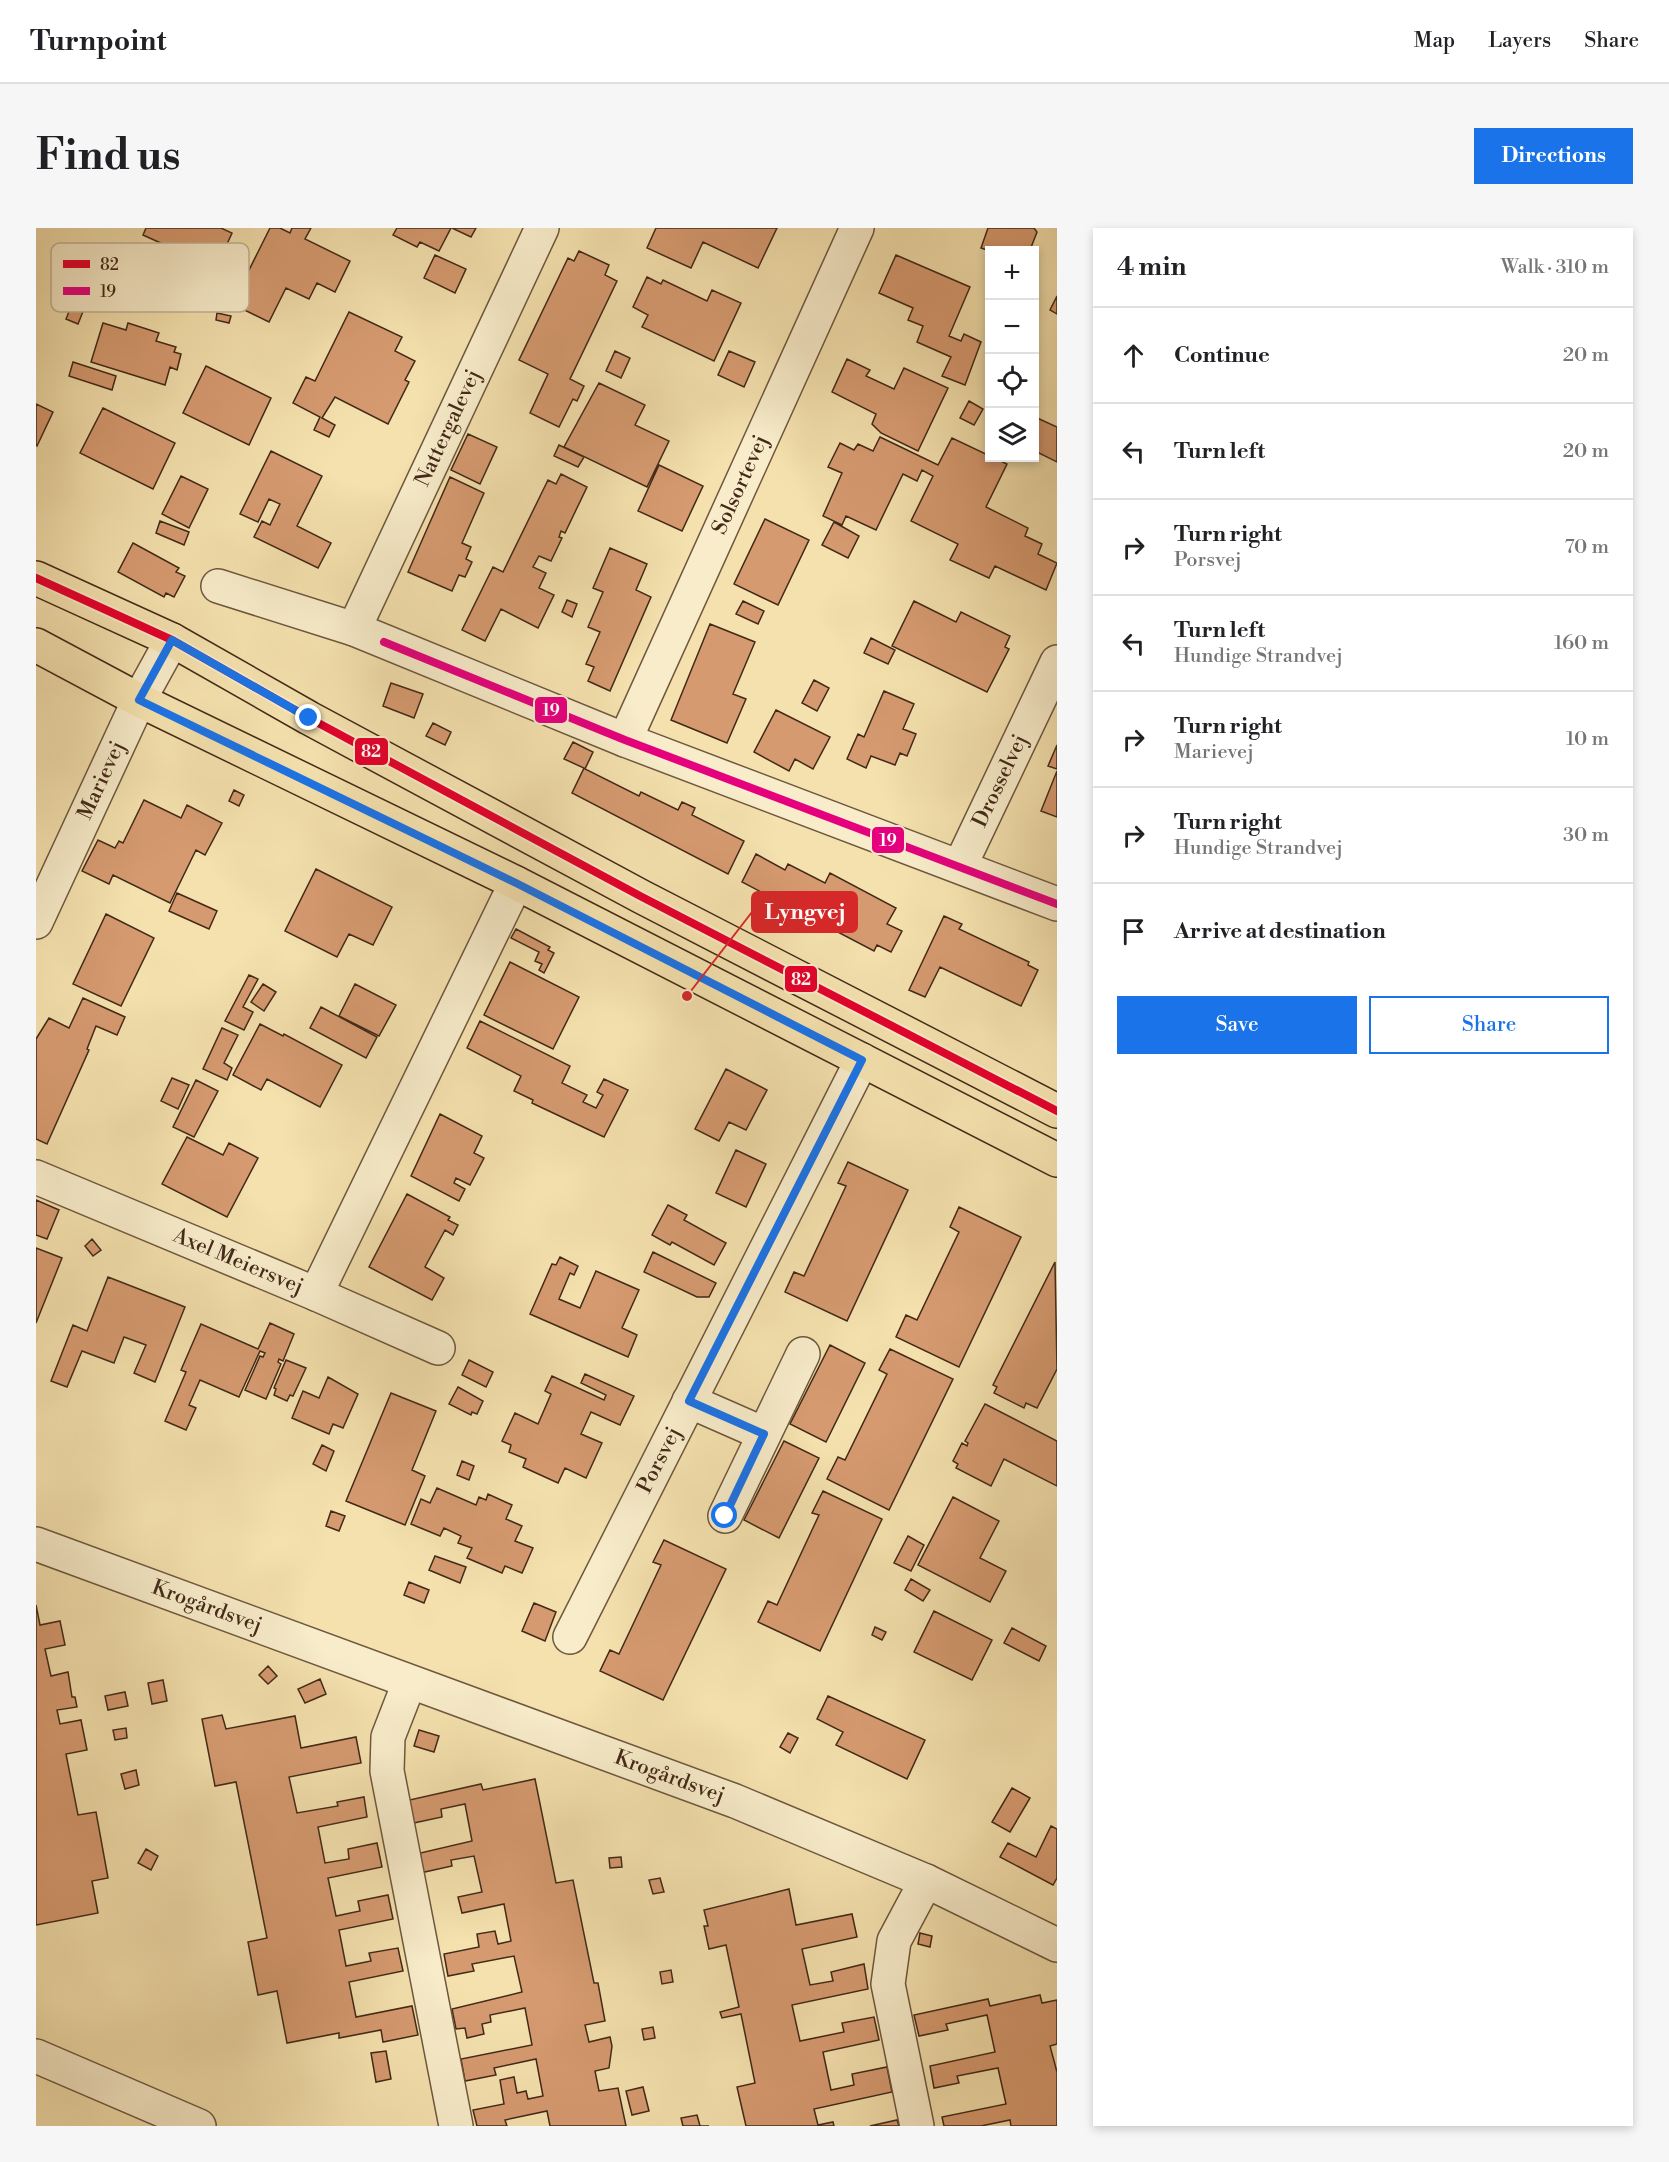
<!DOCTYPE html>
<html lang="en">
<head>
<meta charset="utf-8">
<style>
  :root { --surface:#fff; --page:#f6f6f6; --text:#202124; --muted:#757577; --line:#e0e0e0; --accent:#1a73e8 }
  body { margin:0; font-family:"Libre Bodoni",serif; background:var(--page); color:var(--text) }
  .controls { position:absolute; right:18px; top:18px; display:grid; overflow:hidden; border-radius:0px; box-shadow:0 3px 9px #0003 }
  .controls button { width:54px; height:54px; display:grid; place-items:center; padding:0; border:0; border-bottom:2px solid var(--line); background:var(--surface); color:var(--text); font:30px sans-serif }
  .stop { position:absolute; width:18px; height:18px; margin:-14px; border:4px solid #1a73e8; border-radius:50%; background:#fff }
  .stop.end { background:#1a73e8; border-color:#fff; box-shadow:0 2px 6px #0008 }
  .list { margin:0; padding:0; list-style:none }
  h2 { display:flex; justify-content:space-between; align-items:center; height:78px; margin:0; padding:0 24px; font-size:26px }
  h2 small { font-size:20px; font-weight:400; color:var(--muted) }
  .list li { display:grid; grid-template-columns:39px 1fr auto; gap:18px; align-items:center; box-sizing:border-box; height:96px; padding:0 24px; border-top:2px solid var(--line) }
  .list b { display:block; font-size:22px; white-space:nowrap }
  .list p { margin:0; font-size:20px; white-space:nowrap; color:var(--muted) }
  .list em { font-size:20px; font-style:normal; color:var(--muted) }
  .actions { display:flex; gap:12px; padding:18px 24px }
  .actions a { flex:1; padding:14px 0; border:2px solid var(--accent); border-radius:0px; text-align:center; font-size:21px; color:var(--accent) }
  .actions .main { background:var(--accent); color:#fff }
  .icon { flex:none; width:33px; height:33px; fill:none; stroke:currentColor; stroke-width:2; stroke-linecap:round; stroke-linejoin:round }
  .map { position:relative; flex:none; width:1021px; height:1898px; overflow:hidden; border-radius:0px }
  header { display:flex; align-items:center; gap:36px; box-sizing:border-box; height:84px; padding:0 30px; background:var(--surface); border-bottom:2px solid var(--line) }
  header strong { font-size:28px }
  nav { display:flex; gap:33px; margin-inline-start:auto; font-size:21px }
  .intro { display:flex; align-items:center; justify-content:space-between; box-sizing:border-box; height:144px; padding:0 36px }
  h1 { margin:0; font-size:42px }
  .button { padding:15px 27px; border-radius:0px; background:var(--accent); color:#fff; font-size:21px; font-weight:700 }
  main { display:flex; gap:36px; padding:0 36px }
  aside { flex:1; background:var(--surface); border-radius:0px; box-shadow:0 3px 9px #0003 }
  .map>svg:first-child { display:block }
  .building { fill:#d69a70; stroke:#422918; stroke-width:1.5 }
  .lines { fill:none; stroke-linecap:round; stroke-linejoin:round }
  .minor-casing { stroke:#6e573e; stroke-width:36 }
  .major-casing { stroke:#422918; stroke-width:36 }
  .minor { stroke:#f8ecca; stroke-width:33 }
  .major { stroke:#f4e1ae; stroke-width:33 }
  .bus-1-casing { stroke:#f8ecca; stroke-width:12 }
  .bus-2-casing { stroke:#f8ecca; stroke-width:12 }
  .bus-1 { stroke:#e4002b; stroke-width:8 }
  .bus-2 { stroke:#e5007d; stroke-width:8 }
  .route { stroke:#1a73e8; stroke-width:8 }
  .labels { text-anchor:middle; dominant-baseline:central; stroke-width:4.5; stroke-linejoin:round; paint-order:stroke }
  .street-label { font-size:21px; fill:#422918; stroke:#f8ecca }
  .key { fill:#f8ecca; stroke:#c1b295; stroke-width:1.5 }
  .key-label { font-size:16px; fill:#422918 }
  .leader { fill:none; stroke:#d62828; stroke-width:2 }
  .callout-dot { fill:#d62828; stroke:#f8ecca; stroke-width:2 }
  .callout { fill:#d62828; stroke:#d62828; stroke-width:2 }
  .callout-label { font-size:22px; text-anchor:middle; font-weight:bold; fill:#fff }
  .line-badge { stroke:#f8ecca; stroke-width:2 }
  .badge-label { font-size:16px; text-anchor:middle; font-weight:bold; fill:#fff }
</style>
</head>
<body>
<header>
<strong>Turnpoint</strong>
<nav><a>Map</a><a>Layers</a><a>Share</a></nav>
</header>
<div class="intro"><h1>Find us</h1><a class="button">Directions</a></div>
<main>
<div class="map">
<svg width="1021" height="1898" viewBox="0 0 1021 1898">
  <rect width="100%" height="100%" fill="#f4e1ae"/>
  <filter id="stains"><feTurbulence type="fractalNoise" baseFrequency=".00333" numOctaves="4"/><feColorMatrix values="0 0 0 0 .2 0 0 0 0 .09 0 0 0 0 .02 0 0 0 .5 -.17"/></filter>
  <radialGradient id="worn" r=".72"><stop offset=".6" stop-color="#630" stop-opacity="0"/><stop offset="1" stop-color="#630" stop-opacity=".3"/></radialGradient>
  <path class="building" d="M110 0H185L196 5 180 40 107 7Z
    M234 0H244L254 5 256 0H275L269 11 314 33 299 64 281 55 273 71 250 60 233 94 196 76Z
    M361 0H415L403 23 384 14 381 19 357 7Z
    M416 0H440L435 9Z
    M620 0H741L722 40 667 14 655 40 611 20Z
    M952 0H998L1001 4 994 22 954 23 945 20Z
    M543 23 573 37 569 47 581 53 534 151 548 158 541 173 537 171 523 199 494 185 512 146 483 132 532 30 538 33Z
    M399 27 430 41 419 65 388 50Z
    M860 27 934 59 913 108 925 113 928 106 945 114 929 157 906 148 915 129 881 114 887 98 872 92 877 80 843 65Z
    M611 49 625 56 627 52 671 73 676 62 705 75 678 133 606 99 612 87 597 79Z
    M1021 68V86L1014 82Z
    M38 71 50 76 42 96 30 91Z
    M313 84 366 109 359 123 379 133 369 152 373 154 352 196 299 169 286 190 299 197 293 209 278 202 284 189 257 175 270 149 279 153Z
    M181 85 195 88 193 95 180 92Z
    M67 95 90 102 92 95 123 105 120 113 140 119 138 124 145 126 141 142 134 139 129 157 55 134Z
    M579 123 594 130 585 150 570 143Z
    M693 123 719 134 708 159 682 147Z
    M811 131 834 142 830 148 858 161 868 140 912 160 882 223 845 205 836 196 840 186 796 164Z
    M37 134 80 148 76 162 33 148Z
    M170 138 235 170 213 217 147 185Z
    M563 155 609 177 599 197 633 213 611 259 528 219Z
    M933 173 947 181 938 197 924 190Z
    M0 176 17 184 1 218 0 217Z
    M67 180 139 215 117 261 44 225Z
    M999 189 1021 199V234L999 223Z
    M432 206 461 219 444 256 415 242Z
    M844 209 902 237 916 210 971 236 950 279 992 300 989 308 1006 316 1002 326 1021 335 1010 362 959 338 953 350 914 332 922 316 875 293 897 248 886 242 881 253 867 246 840 302 810 288 806 297 787 288 806 245 792 239 804 215 818 222 822 216 837 223Z
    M523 217 548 229 542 239 518 228Z
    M235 223 286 248 261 298 295 315 282 340 218 309 226 293 234 297 244 276 233 271 222 294 204 286Z
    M623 237 667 258 646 303 602 283Z
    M525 246 551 259 529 305 525 303 523 309 526 310 515 333 503 328 497 339 510 345 503 360 518 367 502 400 465 381 449 413 426 402 457 339 467 344 512 252 520 256Z
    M145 248 172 261 153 300 126 286Z
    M414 249 448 265 426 315 435 319 430 331 436 334 429 349 423 347 416 363 372 344Z
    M729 291 773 312 742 377 698 356Z
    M124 293 153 304 148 317 120 305Z
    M798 294 823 308 812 330 786 317Z
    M97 315 143 340 140 344 149 348 138 369 130 365 128 369 82 344Z
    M574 320 611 336 600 362 615 369 574 463 552 453 558 439 550 436 564 404 552 399 567 364 557 360Z
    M531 372 541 376 536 389 526 384Z
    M707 373 728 383 722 396 700 386Z
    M878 373 920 394 925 384 974 408 969 419 973 421 951 464 856 418Z
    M674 396 719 414 697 466 710 471 691 515 635 492Z
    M835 410 859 422 852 436 828 425Z
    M778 452 793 460 781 483 766 475Z
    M355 455 387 466 378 490 347 478Z
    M848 463 878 476 867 501 880 506 871 528 864 525 859 537 835 528 830 540 811 531 822 506 828 509Z
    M740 482 794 509 777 541 759 531 753 543 718 524Z
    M397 495 415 504 409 517 390 508Z
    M537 514 557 524 549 541 603 568 605 564 642 582 646 574 659 580 656 587 708 613 692 646 536 565 548 540 528 531Z
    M1021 517V541L1012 538Z
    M1021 543V589L1005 583Z
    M198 562 208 567 203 578 193 573Z
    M108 572 145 590 151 577 186 595 169 627 160 622 134 675 77 647 73 656 46 643 62 612 79 620 83 613 87 615Z
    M720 626 749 642 752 636 789 655 794 645 860 680 851 696 866 703 855 724 841 717 838 723 706 654Z
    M280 641 356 679 337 717 313 706 301 729 249 703Z
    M141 665 181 683 173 701 133 683Z
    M70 686 118 710 85 778 37 756Z
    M908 688 926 696 923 701 993 734 992 737 1002 742 985 778 904 739 889 769 873 762Z
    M480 701 514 719 512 722 518 725 508 745 503 742 506 736 499 733 503 724 475 710Z
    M474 734 543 769 517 821 448 787Z
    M213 747 222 751 207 779 217 784 208 802 189 793Z
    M227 756 240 764 228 783 215 774Z
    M319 756 360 777 343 808 303 788Z
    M47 770 89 789 81 807 60 798 51 821 53 822 11 916 0 911V811L13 790 33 800Z
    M285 779 341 809 330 830 274 800Z
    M444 793 534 838 526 855 551 867 547 874 560 880 567 867 561 864 568 851 592 862 568 909 496 875 497 872 478 863 485 848 431 820Z
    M224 796 247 808 248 806 306 837 284 879 231 851 225 862 197 847Z
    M186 800 202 807 188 835 196 840 191 852 167 841Z
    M690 841 731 862 710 902 693 894 683 913 659 901Z
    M136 850 153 857 142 881 125 873Z
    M160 852 182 863 158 909 137 899Z
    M404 886 446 908 438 925 448 930 434 957 420 950 418 955 429 961 423 973 375 948Z
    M151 909 187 927 193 915 222 930 191 989 126 956Z
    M700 922 730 936 710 979 680 965Z
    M812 934 872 962 811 1093 749 1064 758 1044 768 1048 810 958 802 955Z
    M371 966 414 989 412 992 422 997 417 1007 409 1002 389 1039 408 1050 396 1072 333 1039Z
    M0 972 23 982 11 1011 0 1007Z
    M632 977 651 987 648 992 690 1015 678 1037 636 1014 634 1017 616 1007Z
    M923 979 985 1009 923 1139 860 1109 870 1087 881 1092 923 1004 914 999Z
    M56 1011 65 1022 57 1028 49 1018Z
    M0 1020 26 1030 0 1095Z
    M617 1024 680 1055 673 1069H661L608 1044Z
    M524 1029 542 1038 538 1047 534 1045 523 1071 544 1080 560 1043 603 1062 586 1100 601 1107 592 1129 494 1086 516 1036 520 1037Z
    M1019 1034 1021 1141 1001 1180 990 1175 988 1180 958 1165 961 1159 957 1157Z
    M72 1049 149 1079 119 1154 98 1145 110 1117 88 1109 78 1135 46 1123 31 1159 15 1153 37 1097 51 1103Z
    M234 1095 258 1106 247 1133 243 1131 242 1134 245 1136 230 1171 209 1162 224 1128 227 1129 229 1125 224 1123 203 1169 164 1152 153 1177 160 1180 150 1202 129 1193 150 1144 145 1142 165 1096 222 1121Z
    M794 1117 829 1135 790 1214 754 1196Z
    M854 1121 917 1151 853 1282 791 1251 802 1229 809 1232 851 1146 843 1142Z
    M250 1132 270 1140 257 1168 254 1167 251 1173 238 1167 240 1161 238 1160Z
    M433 1132 457 1144 450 1159 426 1147Z
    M549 1146 598 1168 584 1197 555 1184 545 1206 566 1215 550 1250 529 1240 522 1255 487 1239 490 1231 473 1224 475 1217 466 1213 479 1185 502 1196 515 1166 509 1163 516 1148 568 1172 570 1167 545 1155Z
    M292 1149 322 1166 307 1200 297 1196 293 1206 256 1190 267 1163 283 1170Z
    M422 1159 447 1173 441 1186 436 1184 435 1187 413 1176Z
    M355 1165 400 1183 376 1242 389 1248 369 1297 310 1273Z
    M949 1176 1021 1213V1258L968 1231 955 1258 920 1240 922 1236 917 1233 926 1215 931 1218 932 1215 929 1213Z
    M748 1213 783 1230 743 1310 708 1292Z
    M286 1217 298 1223 290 1243 277 1236Z
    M426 1233 438 1238 433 1252 421 1247Z
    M401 1260 440 1277 443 1269 450 1272 452 1266 476 1277 470 1291 486 1298 479 1313 497 1320 486 1345 469 1338 466 1345 431 1330 436 1320 422 1315 425 1308 408 1300 404 1308 375 1296 385 1271 394 1275Z
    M787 1263 846 1291 784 1423 722 1394 732 1373 741 1377 783 1287 776 1285Z
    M917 1269 963 1293 944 1330 970 1343 954 1374 882 1337Z
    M295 1283 309 1288 303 1303 290 1298Z
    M872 1308 888 1317 875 1343 858 1335Z
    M628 1312 690 1341 627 1472 564 1443 574 1422 583 1426 625 1337 617 1334Z
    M399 1328 430 1339 424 1355 393 1342Z
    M875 1351 894 1362 887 1373 869 1362Z
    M373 1354 393 1362 388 1375 368 1367Z
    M498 1375 520 1384 509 1413 486 1403Z
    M0 1377 4 1397 24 1393 29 1417 9 1421 15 1448 32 1444 36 1469H39L41 1479 21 1482 24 1496 45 1492 51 1522 30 1526 42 1587 60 1584 72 1650 56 1653 62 1685 0 1697Z
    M898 1383 956 1412 936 1452 878 1424Z
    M839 1399 850 1404 846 1412 836 1407Z
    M976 1400 1010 1418 1003 1433 968 1415Z
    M232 1438 241 1448 232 1456 223 1447Z
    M284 1451 290 1466 269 1475 262 1461Z
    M127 1452 131 1473 116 1476 112 1455Z
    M89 1464 92 1478 72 1482 69 1468Z
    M792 1468 889 1512 871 1551 800 1517 807 1504 781 1491Z
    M186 1487 190 1501 259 1488 265 1520 320 1509 325 1535 253 1549 261 1585 302 1578 301 1574 328 1569 331 1589 282 1599 289 1635 313 1631 312 1621 341 1615 346 1639 292 1650 300 1688 324 1683 322 1673 352 1667 357 1691 303 1702 310 1738 335 1733 333 1725 362 1720 367 1743 313 1754 320 1789 376 1778 382 1807 347 1814 345 1802 303 1810V1805L251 1815 241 1763 222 1767 212 1714 231 1710 200 1554 179 1558 166 1491Z
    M90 1500 91 1510 79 1512 77 1502Z
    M383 1502 403 1508 398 1524 378 1518Z
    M752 1505 762 1510 754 1525 744 1519Z
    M100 1542 103 1557 89 1561 85 1546Z
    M499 1551 520 1655 537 1652 558 1755H562L569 1793 549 1797 553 1814 574 1809 576 1818 573 1840 559 1843 563 1863 582 1860 590 1898H514L511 1883 469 1892 471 1898H441L437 1882 468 1876 464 1852 478 1849 481 1865 490 1863 492 1871 507 1868 500 1831 458 1840 460 1847 429 1853 425 1831 496 1817 489 1780 454 1787 455 1794 446 1796 448 1806 431 1810 429 1800 420 1801 416 1781 486 1764 478 1728 436 1736 438 1743 412 1748 408 1726 443 1719 441 1706 459 1703 462 1716 475 1713 468 1676 426 1685 422 1669 446 1664 438 1628 415 1632 416 1638 384 1645 380 1626 436 1613 429 1576 405 1581 406 1589 373 1596 369 1573 445 1556 447 1562Z
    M976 1560 994 1570 974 1604 956 1594Z
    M1015 1598 1021 1601V1650L1017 1657 964 1629 972 1615 1000 1629Z
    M110 1621 122 1628 115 1642 102 1635Z
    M585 1629 586 1639 574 1640 573 1630Z
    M624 1650 628 1664 617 1666 613 1652Z
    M753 1661 760 1697 816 1686 821 1709 766 1721 774 1757 797 1753 795 1744 828 1736 832 1761 756 1777 764 1813 808 1804 806 1795 838 1789 843 1812 787 1824 795 1862 818 1857 816 1846 851 1839 856 1864 778 1881 782 1897 797 1894 798 1898H710L701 1859 719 1855 705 1786 686 1790 684 1784 703 1779 690 1717 673 1721 668 1698H672L668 1682Z
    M884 1705 896 1708 894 1719 882 1716Z
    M635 1742 637 1754 626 1756 624 1744Z
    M1004 1767 1006 1775 1021 1772V1816L1014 1818 1021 1844V1898H975L974 1892 945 1898H908L906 1889 970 1876 962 1840 921 1848 923 1855 898 1860 894 1838 959 1824 951 1787 910 1796 912 1802 883 1808 878 1787 952 1771 954 1778Z
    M617 1799 619 1810 608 1812 606 1801Z
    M350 1823 355 1851 340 1854 335 1825Z
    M607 1859 613 1883 596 1887 590 1863Z
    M661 1887 664 1898H673H647L645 1890Z
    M861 1892 863 1898H834Z"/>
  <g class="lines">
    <defs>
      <g id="minor">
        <path d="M182 358 318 401 589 512 1021 676"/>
        <path id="s1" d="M318 401 506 0"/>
        <path id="s2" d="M589 512 821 0"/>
        <path id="s3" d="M924 638 1021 434"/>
        <path id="s4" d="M0 694 103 472 136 412"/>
        <path id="s5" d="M0 949 280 1066 402 1120"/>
        <path d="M280 1066 480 655"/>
        <path d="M653 1173 728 1206"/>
        <path d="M689 1288 767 1126"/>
        <path id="s6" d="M0 1316 699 1573 890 1653 1021 1717"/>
        <path id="s7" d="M534 1409 826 832"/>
        <path d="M373 1455 352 1509 351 1543 420 1898"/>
        <path d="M0 1828 163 1898"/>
        <path d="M881 1898 852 1756 858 1713 890 1653"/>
      </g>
      <path id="major" d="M0 350 136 412 273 490 606 669 1021 883
        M0 417 103 472 480 655 1021 932"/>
    </defs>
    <use href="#minor" class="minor-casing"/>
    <use href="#major" class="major-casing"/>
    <use href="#minor" class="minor"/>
    <use href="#major" class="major"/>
    <defs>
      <path id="bus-1" d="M0 350 136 412 273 490 606 669 1021 883"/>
      <path id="bus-2" d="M348 414 589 512 1021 676"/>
    </defs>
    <use href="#bus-1" class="bus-1-casing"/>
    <use href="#bus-2" class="bus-2-casing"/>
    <use href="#bus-1" class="bus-1"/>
    <use href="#bus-2" class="bus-2"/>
  </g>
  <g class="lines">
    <path class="route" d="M273 490 136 412 103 472 480 655 826 832 653 1173 728 1206 689 1288"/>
  </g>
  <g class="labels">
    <g class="street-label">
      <text stroke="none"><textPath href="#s1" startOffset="222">Nattergalevej</textPath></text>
      <text stroke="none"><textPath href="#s2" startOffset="280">Solsortevej</textPath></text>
      <text stroke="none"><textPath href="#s4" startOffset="156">Marievej</textPath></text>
      <text stroke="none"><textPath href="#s3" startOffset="94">Drosselvej</textPath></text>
      <text stroke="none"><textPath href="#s5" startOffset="219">Axel Meiersvej</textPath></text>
      <text stroke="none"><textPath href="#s7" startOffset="198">Porsvej</textPath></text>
      <text stroke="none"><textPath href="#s6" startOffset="182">Krogårdsvej</textPath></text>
      <text stroke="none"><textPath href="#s6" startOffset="675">Krogårdsvej</textPath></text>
    </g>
  </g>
  <rect x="15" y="15" width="198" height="69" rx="9" class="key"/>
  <rect x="27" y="32" width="27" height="8" fill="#e4002b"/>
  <rect x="27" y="59" width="27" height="8" fill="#e5007d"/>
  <g class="key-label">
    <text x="64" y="42">82</text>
    <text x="64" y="69">19</text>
  </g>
  <path class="leader" d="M651 768L716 684"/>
  <circle class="callout-dot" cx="651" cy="768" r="6"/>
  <rect class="callout" x="716" y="664" width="105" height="40" rx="6"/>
  <g class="callout-label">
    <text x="769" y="691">Lyngvej</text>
  </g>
  <g class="line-badge">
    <rect x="498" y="468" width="34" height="28" rx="6" fill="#e5007d"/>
    <rect x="318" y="509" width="35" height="29" rx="6" fill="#e4002b"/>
    <rect x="835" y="598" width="34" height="28" rx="6" fill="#e5007d"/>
    <rect x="748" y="737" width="34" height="28" rx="6" fill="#e4002b"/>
  </g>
  <g class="badge-label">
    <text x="515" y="488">19</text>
    <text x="335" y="529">82</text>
    <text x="852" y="618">19</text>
    <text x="765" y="757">82</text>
  </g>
  <rect width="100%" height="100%" filter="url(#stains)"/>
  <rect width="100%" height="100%" fill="url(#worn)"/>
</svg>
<div class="controls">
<button>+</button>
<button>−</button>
<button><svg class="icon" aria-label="locate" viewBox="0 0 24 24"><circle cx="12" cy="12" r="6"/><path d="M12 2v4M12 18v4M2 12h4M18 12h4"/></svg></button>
<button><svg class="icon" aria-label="layers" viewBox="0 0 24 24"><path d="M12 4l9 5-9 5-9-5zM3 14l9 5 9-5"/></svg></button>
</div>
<div class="stop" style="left:689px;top:1288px"></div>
<div class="stop end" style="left:273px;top:490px"></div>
</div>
<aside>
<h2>4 min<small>Walk · 310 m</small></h2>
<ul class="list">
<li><svg class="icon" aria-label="ahead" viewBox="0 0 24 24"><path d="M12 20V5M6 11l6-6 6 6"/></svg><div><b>Continue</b></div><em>20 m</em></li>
<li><svg class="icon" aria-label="left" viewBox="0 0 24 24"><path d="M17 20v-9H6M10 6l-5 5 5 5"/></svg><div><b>Turn left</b></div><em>20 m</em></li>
<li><svg class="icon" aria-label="right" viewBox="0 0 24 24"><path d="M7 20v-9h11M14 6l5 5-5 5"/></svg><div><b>Turn right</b><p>Porsvej</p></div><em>70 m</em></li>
<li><svg class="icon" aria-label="left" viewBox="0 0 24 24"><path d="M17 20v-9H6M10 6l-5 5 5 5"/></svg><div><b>Turn left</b><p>Hundige Strandvej</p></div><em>160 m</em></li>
<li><svg class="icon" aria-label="right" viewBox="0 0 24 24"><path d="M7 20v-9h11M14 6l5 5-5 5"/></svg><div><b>Turn right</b><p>Marievej</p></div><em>10 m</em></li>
<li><svg class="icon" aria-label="right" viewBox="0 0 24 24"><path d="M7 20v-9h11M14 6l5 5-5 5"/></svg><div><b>Turn right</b><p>Hundige Strandvej</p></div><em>30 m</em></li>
<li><svg class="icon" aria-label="arrive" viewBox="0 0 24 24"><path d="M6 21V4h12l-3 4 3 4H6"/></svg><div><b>Arrive at destination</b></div></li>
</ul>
<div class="actions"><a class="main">Save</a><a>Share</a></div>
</aside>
</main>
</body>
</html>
